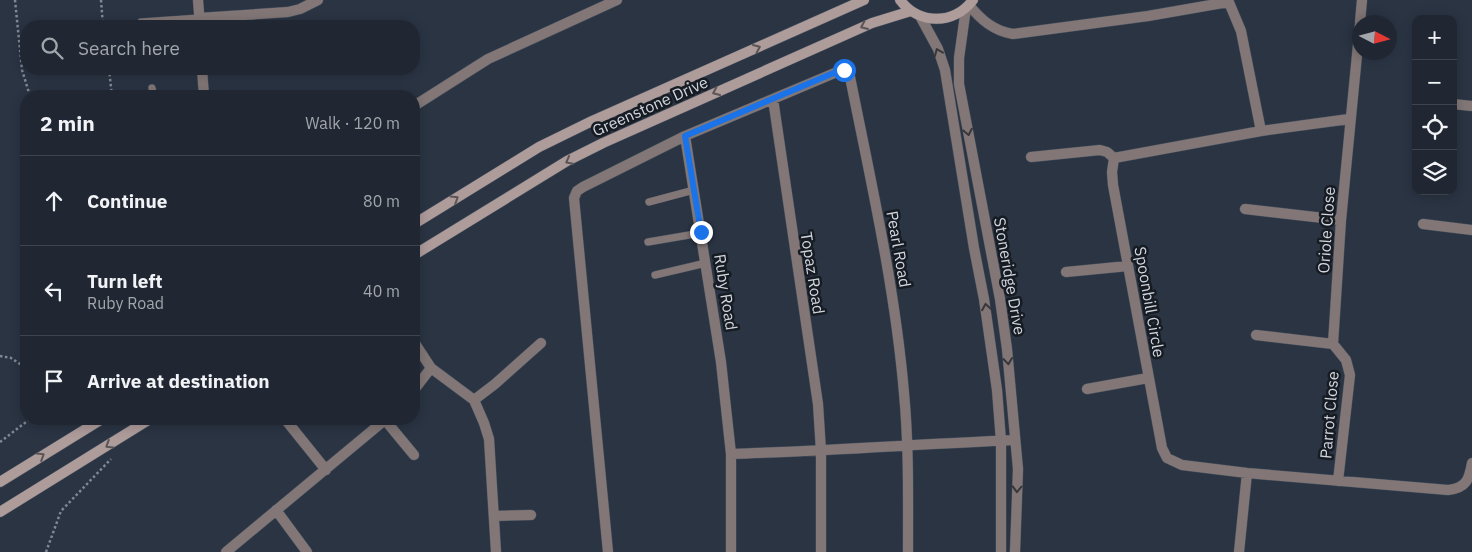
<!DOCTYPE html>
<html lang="en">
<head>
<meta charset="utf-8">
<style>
  :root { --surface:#202732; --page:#2d333e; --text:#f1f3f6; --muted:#a2a5ac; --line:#3d444d }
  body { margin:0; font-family:"IBM Plex Sans",sans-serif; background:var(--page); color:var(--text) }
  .controls { position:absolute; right:15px; top:15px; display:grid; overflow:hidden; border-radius:10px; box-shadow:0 2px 12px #0003 }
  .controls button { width:45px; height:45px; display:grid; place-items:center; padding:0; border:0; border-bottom:1px solid var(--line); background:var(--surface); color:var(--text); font:25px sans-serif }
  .compass { position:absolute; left:1352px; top:15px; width:45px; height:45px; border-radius:50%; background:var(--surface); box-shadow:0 2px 12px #0003; rotate:96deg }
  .stop { position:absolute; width:15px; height:15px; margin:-11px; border:4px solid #1a73e8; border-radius:50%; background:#fff }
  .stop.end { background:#1a73e8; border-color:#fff; box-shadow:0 1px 5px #0008 }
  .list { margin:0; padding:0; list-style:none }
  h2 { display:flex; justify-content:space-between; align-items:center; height:65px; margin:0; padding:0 20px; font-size:21px }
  h2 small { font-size:16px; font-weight:400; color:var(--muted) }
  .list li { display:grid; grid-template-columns:32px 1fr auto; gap:15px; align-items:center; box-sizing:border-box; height:90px; padding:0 20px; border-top:1px solid var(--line) }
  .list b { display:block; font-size:19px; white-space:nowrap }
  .list p { margin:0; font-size:16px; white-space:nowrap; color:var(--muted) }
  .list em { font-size:16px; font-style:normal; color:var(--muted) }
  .icon { flex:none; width:28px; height:28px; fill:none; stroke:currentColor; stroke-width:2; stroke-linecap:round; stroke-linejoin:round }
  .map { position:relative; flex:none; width:1472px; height:552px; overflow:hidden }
  .search { position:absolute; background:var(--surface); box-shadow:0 2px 12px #0003; left:20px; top:20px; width:400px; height:55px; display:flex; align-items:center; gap:12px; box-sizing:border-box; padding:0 18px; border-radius:20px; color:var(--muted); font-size:19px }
  .panel { position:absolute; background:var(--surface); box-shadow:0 2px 12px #0003; left:20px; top:90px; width:400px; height:335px; border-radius:20px }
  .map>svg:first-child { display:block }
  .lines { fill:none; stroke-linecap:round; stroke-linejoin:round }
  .service-casing { stroke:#48515f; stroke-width:8 }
  .minor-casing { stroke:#48515f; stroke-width:11 }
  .secondary-casing { stroke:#48515f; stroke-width:11 }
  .path { stroke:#808894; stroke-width:2.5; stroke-dasharray:2.5 2.5; stroke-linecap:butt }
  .service { stroke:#827776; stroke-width:7 }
  .minor { stroke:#827776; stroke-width:10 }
  .secondary { stroke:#ae9c9b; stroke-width:10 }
  .oneway { stroke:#5b5558 }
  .oneway2 { stroke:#37373b }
  .route { stroke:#1a73e8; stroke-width:6 }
  .labels { text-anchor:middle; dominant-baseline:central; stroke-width:5; stroke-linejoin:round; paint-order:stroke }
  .street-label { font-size:16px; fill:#d0d6e0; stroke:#171b22 }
</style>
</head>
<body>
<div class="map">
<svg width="1472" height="552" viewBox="0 0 1472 552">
  <rect width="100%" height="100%" fill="#2a3443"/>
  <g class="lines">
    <defs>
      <path id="service" d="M141 22 199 18
        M152 88 154 96
        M187 96 203 94
        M649 202 694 190
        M648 242 701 233
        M655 275 706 263"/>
      <path id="minor" d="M198 0 200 26
        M1228 0 1241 31 1261 131
        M969 5C981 20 994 31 1013 34L1148 16 1228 2
        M966 8 959 58V84L1000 299 1007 349 1018 469 1015 552
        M920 16 938 49 945 70 974 248 984 299 997 390 1001 441V552
        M199 18 288 12 300 9 318 0
        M1360 22 1362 0
        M202 69 204 96
        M773 99 818 404 821 451V552
        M1453 104 1472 106
        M414 106 488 59 617 0
        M1349 119 1261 131 1114 158 1112 172 1113 185 1162 448 1167 458 1182 465 1247 473 1448 490C1466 488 1469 480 1472 463
        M685 136 721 362 731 454V552
        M1031 157 1100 150 1107 152 1114 158
        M1245 209 1341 220
        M1423 224 1472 230
        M1066 272 1128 266
        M1256 335 1333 344 1346 360 1350 375 1338 481
        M414 342 431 368 474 400
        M1333 344 1341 220 1360 24
        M1087 389 1148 378
        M414 390 431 368
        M285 419 326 470
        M385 420 414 455
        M731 454C826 451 921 444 1015 440
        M276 510 307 552
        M494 516 531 515
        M226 552 386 419
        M496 552 489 439 484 423 474 400 495 384 541 343
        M608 552 574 198 577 191 583 187 685 136 837 72 844 70 850 77C871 182 895 287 904 393 909 446 908 499 908 552
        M1239 552 1247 473"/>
      <path id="secondary" d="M900 0C919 25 954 25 973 0
        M414 224 539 147 592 121 864 0
        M414 255 567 161 603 143 872 23 911 11
        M0 482 102 419
        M0 512 150 419"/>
    </defs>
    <use href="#service" class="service-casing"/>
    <use href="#minor" class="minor-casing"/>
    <use href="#secondary" class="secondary-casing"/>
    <path class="path" d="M15 0 22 70 30 96
      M101 0 103 26
      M109 69 112 96
      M0 356 11 358 26 368
      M0 442 30 419
      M46 552 61 511 111 459"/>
    <use href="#service" class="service"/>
    <use href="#minor" class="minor"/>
    <use href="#secondary" class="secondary"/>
  </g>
  <defs><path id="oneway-chevron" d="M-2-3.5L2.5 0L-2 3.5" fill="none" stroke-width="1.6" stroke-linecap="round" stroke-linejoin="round" transform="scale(1.25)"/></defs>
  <g class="oneway">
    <use href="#oneway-chevron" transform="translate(864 26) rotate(156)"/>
    <use href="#oneway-chevron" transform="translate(757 48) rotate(-24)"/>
    <use href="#oneway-chevron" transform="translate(716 92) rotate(156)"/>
    <use href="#oneway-chevron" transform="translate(569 161) rotate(152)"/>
    <use href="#oneway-chevron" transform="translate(455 199) rotate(-32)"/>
    <use href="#oneway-chevron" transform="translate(109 445) rotate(148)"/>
    <use href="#oneway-chevron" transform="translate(41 456) rotate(-32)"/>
  </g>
  <g class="oneway2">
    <use href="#oneway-chevron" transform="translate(938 52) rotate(-113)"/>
    <use href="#oneway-chevron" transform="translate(968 132) rotate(79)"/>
    <use href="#oneway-chevron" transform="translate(986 307) rotate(-99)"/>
    <use href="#oneway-chevron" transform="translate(1008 361) rotate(84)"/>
    <use href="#oneway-chevron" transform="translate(1017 489) rotate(92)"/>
  </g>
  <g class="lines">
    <path class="route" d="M701 232 685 136 836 72 844 70"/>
  </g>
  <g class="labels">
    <g class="street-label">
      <text transform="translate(650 106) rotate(-24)">Greenstone Drive</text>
      <text transform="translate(1326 230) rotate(-86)">Oriole Close</text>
      <text transform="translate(899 249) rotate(80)">Pearl Road</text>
      <text transform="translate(813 273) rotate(81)">Topaz Road</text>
      <text transform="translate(1010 276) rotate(80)">Stoneridge Drive</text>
      <text transform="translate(726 292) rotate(81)">Ruby Road</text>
      <text transform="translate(1150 302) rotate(80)">Spoonbill Circle</text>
      <text transform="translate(1329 415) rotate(-85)">Parrot Close</text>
    </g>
  </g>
</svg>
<div class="controls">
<button>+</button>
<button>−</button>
<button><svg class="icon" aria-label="locate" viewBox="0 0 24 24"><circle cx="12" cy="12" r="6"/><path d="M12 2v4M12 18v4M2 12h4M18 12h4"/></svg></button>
<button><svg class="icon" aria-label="layers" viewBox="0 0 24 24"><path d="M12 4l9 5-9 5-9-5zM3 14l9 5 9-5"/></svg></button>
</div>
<svg class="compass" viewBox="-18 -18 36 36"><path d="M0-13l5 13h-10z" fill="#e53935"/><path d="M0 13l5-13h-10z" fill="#a2a5ac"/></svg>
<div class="stop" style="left:844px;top:70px"></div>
<div class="stop end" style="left:701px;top:232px"></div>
<div class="search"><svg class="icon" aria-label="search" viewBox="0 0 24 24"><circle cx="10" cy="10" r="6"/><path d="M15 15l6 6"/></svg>Search here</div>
<section class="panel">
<h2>2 min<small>Walk · 120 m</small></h2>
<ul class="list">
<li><svg class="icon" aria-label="ahead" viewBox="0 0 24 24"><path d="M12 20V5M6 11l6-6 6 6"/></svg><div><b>Continue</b></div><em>80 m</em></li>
<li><svg class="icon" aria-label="left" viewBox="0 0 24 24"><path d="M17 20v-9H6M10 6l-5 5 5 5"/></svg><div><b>Turn left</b><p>Ruby Road</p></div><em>40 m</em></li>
<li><svg class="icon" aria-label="arrive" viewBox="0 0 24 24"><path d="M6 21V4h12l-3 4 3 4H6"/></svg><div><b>Arrive at destination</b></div></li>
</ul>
</section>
</div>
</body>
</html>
